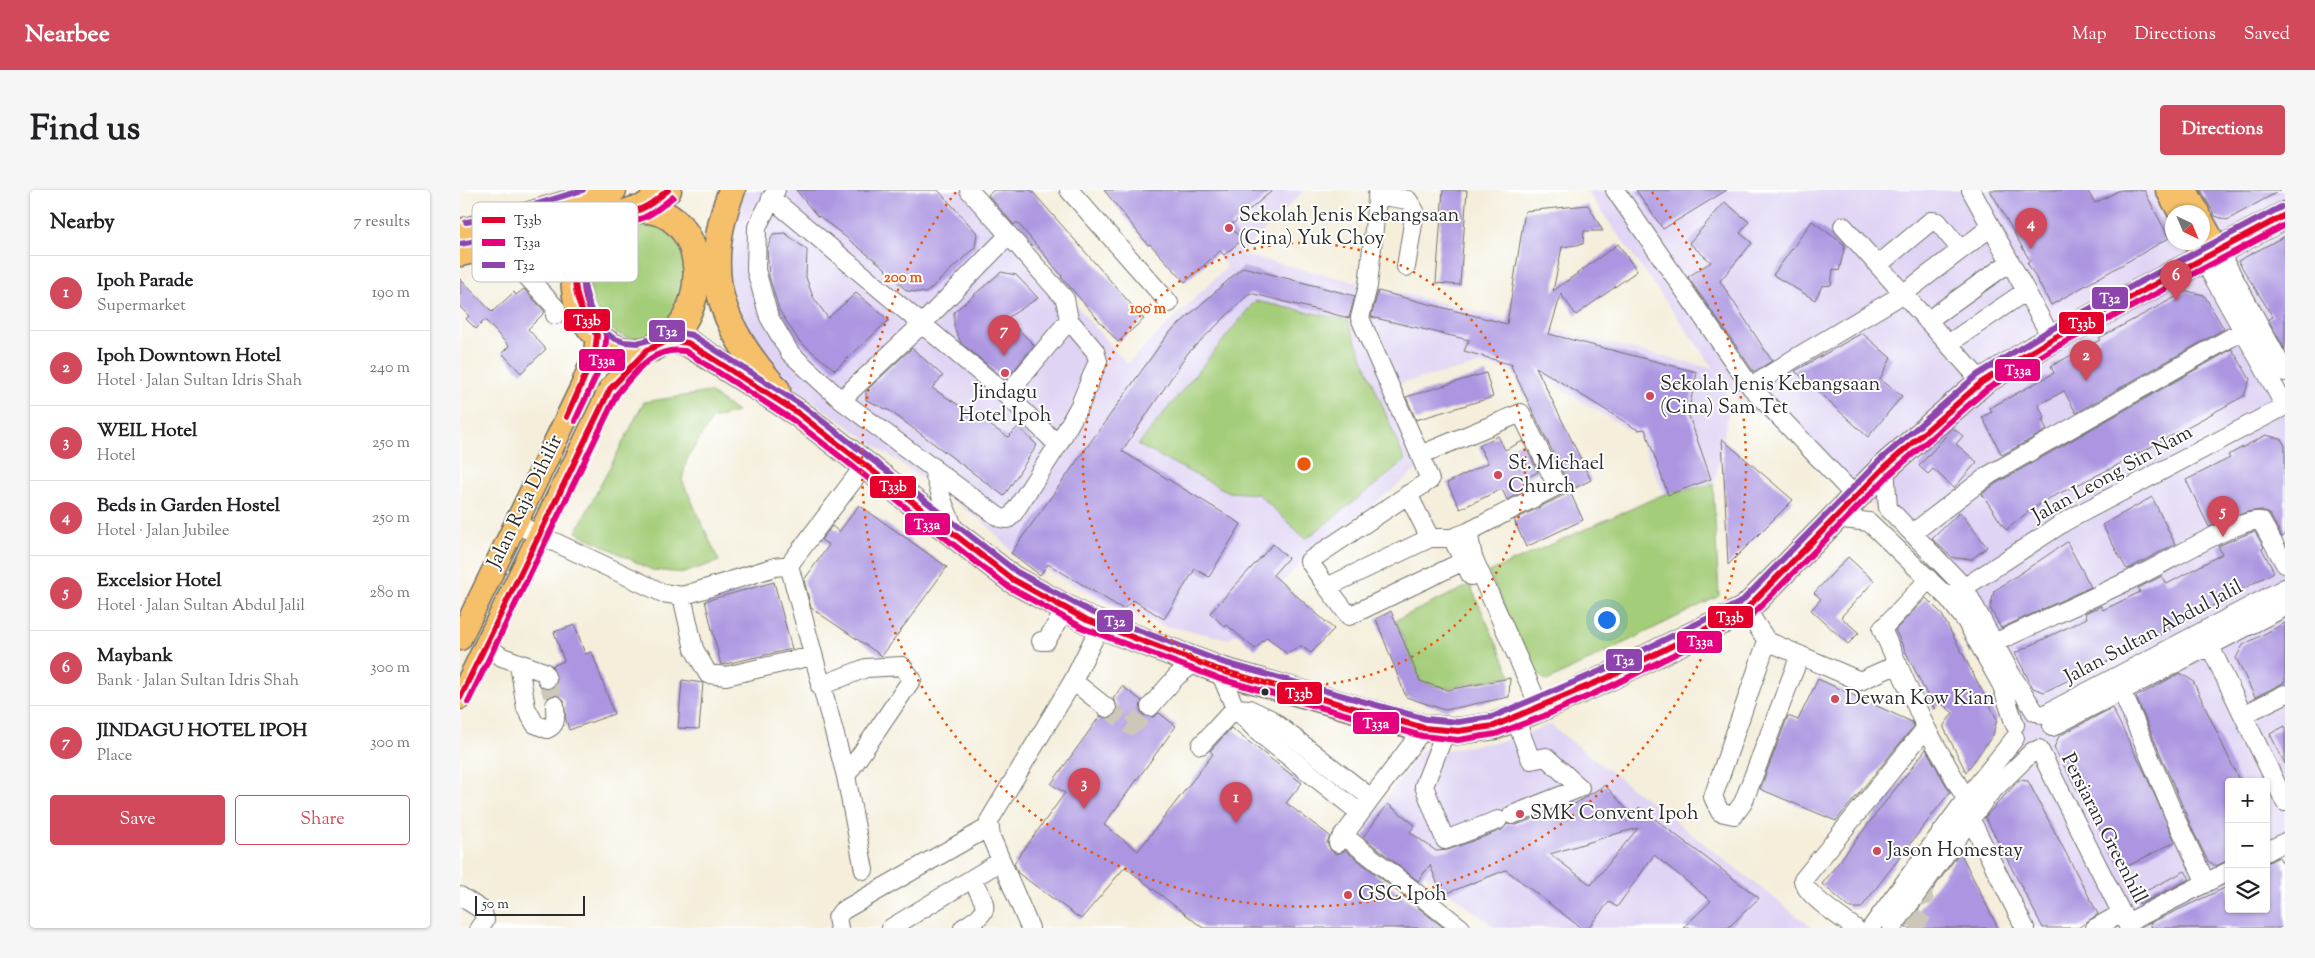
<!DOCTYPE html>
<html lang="en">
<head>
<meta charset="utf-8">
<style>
  :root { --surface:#fff; --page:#f6f6f6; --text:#202124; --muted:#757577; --line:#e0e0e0; --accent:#d1495b }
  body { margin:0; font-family:"Sorts Mill Goudy",serif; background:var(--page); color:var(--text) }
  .controls { position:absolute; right:15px; bottom:15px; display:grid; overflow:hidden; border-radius:5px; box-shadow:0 1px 4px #0004 }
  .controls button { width:45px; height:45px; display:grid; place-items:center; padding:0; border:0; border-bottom:1px solid var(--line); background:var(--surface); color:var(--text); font:25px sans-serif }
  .compass { position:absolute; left:1705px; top:15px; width:45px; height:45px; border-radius:50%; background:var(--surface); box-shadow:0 1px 4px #0004; rotate:136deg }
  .scale { position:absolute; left:15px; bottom:12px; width:110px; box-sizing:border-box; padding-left:5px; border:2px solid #2b2b2b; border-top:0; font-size:14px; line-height:18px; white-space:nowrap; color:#2b2b2b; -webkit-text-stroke:4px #fff; paint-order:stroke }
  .you { position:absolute; left:1146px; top:429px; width:18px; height:18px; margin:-12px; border:4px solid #fff; border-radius:50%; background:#1a73e8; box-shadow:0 0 0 8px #1a73e833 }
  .badge { display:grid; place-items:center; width:32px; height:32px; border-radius:50%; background:var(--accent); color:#fff; font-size:16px; font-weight:700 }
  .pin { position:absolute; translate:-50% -41px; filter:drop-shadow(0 1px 2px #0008) }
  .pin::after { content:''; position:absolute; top:26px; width:18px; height:15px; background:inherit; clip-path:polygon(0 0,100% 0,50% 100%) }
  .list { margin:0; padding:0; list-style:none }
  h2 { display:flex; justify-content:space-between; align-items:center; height:65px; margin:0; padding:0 20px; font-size:21px }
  h2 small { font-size:16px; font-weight:400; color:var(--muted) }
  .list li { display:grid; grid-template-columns:32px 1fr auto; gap:15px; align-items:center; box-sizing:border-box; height:75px; padding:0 20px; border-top:1px solid var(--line) }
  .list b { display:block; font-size:19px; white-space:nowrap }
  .list p { margin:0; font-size:16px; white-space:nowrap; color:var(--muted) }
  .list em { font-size:16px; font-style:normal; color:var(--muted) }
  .actions { display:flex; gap:10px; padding:15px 20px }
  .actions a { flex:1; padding:11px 0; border:1px solid var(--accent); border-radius:5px; text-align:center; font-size:18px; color:var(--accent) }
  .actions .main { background:var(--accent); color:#fff }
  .icon { flex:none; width:28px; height:28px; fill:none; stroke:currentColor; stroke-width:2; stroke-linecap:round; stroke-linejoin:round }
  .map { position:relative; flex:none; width:1825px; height:738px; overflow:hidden; border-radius:5px }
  header { display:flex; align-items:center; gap:30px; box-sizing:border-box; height:70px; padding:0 25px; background:var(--accent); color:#fff }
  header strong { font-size:24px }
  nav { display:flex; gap:28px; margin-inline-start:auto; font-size:18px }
  .intro { display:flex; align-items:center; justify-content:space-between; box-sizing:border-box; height:120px; padding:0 30px }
  h1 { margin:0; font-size:35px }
  .button { padding:12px 22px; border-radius:5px; background:var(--accent); color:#fff; font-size:18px; font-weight:700 }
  main { display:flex; gap:30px; padding:0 30px }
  aside { flex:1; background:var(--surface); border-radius:5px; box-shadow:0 1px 4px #0004 }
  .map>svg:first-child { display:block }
  .built { fill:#e0d4f4; fill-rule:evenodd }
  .green { fill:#a4cd79; stroke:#687c52 }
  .building { fill:#ac96e1; fill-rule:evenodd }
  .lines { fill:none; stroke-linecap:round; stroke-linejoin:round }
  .minor-tunnel { stroke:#ccc7b8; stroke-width:18; stroke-dasharray:18 9; stroke-linecap:butt }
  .minor-casing { stroke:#716f69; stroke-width:20 }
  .major-casing { stroke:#716f69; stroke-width:25 }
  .highway-casing { stroke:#716f69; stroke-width:29 }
  .minor { stroke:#fff; stroke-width:18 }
  .major { stroke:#f6c06b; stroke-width:22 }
  .highway { stroke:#f6c06b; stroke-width:26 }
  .bus-1-casing { stroke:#fff; stroke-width:10 }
  .bus-2-casing { stroke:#fff; stroke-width:10 }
  .bus-3-casing { stroke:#fff; stroke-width:10 }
  .bus-1 { stroke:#e4002b; stroke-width:6 }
  .bus-2 { stroke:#e5007d; stroke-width:6 }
  .bus-3 { stroke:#8e44ad; stroke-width:6 }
  .ring { fill:none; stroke:#e8590c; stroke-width:2.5; stroke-dasharray:2.5 5 }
  .poi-dot { fill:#d1495b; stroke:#fff; stroke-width:2 }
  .bus-dot { fill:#2b2b2b; stroke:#fff; stroke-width:2 }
  .labels { text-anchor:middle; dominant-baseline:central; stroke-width:4; stroke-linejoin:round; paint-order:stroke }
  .poi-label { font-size:20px; fill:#2b2b2b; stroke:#fff; text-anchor:start }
  .street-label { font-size:20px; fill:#2b2b2b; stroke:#fff }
  .key { fill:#fff; stroke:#bfbfbf; stroke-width:1 }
  .key-label { font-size:14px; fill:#2b2b2b }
  .centre { fill:#e8590c; stroke:#fff; stroke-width:2.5 }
  .ring-label { font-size:15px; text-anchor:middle; font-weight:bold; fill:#e8590c; stroke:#fff; stroke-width:4; stroke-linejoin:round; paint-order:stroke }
  .line-badge { stroke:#fff; stroke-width:2 }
  .badge-label { font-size:14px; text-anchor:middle; font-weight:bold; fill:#fff }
</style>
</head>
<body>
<header>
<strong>Nearbee</strong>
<nav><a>Map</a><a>Directions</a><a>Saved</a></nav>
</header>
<div class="intro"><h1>Find us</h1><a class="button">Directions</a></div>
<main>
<aside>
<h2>Nearby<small>7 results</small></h2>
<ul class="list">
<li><span class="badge">1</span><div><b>Ipoh Parade</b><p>Supermarket</p></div><em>190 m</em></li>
<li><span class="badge">2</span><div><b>Ipoh Downtown Hotel</b><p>Hotel · Jalan Sultan Idris Shah</p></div><em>240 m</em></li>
<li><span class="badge">3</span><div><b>WEIL Hotel</b><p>Hotel</p></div><em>250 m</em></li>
<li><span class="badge">4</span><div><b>Beds in Garden Hostel</b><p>Hotel · Jalan Jubilee</p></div><em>250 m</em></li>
<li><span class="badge">5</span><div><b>Excelsior Hotel</b><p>Hotel · Jalan Sultan Abdul Jalil</p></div><em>280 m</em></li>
<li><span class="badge">6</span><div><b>Maybank</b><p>Bank · Jalan Sultan Idris Shah</p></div><em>300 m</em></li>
<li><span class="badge">7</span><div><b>JINDAGU HOTEL IPOH</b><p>Place</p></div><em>300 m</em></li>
</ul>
<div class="actions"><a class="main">Save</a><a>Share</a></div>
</aside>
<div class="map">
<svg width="1825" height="738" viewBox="0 0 1825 738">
  <rect width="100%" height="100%" fill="#fff"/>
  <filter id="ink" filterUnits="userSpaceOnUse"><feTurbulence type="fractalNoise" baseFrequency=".02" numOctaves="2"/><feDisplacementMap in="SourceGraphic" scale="10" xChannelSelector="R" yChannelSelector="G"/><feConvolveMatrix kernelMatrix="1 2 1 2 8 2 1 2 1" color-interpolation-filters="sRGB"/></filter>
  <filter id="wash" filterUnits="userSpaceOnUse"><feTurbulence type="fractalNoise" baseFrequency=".0096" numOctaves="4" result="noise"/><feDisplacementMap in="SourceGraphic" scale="20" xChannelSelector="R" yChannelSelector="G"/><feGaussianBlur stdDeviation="1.12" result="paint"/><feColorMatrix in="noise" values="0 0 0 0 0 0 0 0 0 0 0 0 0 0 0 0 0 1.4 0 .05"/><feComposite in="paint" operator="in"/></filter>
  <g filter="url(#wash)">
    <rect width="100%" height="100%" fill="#f4eedb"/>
    <path class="built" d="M284 0H515L667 174 767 77 698 0H845L780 64 1254 179 1127 1 1124 0H1825V738H1572L1519 630 1567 573 1494 402 1383 284 1277 210 1258 184 1270 216 1254 295 1204 304 1179 246 1089 191 1023 174 922 197 958 279 847 366 770 449 705 436 656 417 591 383 551 360 525 333 314 184 288 148 270 96 269 54ZM1712 22H1742V52H1712ZM1769 592H1806V719H1769Z
      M1089 534 1353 738H1036L904 638 963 559 986 560 1054 549Z"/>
    <path class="green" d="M166 32 207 35 230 75 214 133C206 138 196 145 187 148 144 158 118 98 134 65 141 51 154 42 166 32Z
      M795 111 887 130 945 271 846 349 798 304 769 302 678 255Z
      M250 202 277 222 252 229 227 269 222 290 259 371 224 383 192 380 116 342 184 212Z
      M1253 294 1259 406 1087 491 1071 479 1029 382 1202 305Z
      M1010 395 1051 486 987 498 961 492 936 430Z"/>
    <g id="blocks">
      <path class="building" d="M336 0H478L517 43 515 57 466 103 447 101 425 80 426 79 359 26 358 27Z
        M534 0H571L684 129 658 152 601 87 602 86 557 32 554 35 528 5Z
        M644 0H813L770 36 782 50 764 65 760 61 725 92 690 54 688 55Z
        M983 0H1007L1000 95 976 93Z
        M1176 0H1267L1203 39Z
        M1530 0H1627L1635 13 1660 0H1684L1709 48 1591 115 1567 72 1570 71Z
        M1741 0H1821L1767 30 1755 26Z
        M1265 12 1289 32 1280 43 1292 53 1260 91 1312 171 1294 182 1228 87 1251 72 1229 53Z
        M1128 15 1143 41H1124L1123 54 1102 57 1093 101 1158 54 1177 81 1116 125 1101 104 1089 144 1237 182 1228 223 1251 289 1208 305 1185 239 1178 240 1076 177 1131 290 1111 300 1051 176 1053 175 1004 161 1009 150 911 127 918 101 1047 134 1065 21Z
        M1352 31 1385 55 1379 81 1373 79 1371 95 1362 96 1355 110 1313 85Z
        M325 43 347 60 346 87 353 107 368 128 396 103 429 130 375 180 339 151 319 120 309 86 307 59 313 44Z
        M1825 46V160L1808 129 1813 127 1778 71Z
        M783 77 895 106 889 128 790 103 728 163 662 261 781 334 749 387 735 379 704 429 673 410 663 419 588 374 580 385 551 363 708 144Z
        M541 82 556 85 578 108 547 128 574 155 546 190 501 153 494 137V122Z
        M0 89 32 122 54 102 56 105 64 99 85 122 68 139 86 159 61 183 42 163 49 156 25 130 16 139 6 129 9 126 0 117Z
        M1727 101 1744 105 1764 139 1616 223 1604 201 1578 215 1585 228 1582 230 1587 240 1542 265 1522 227 1532 222 1530 218 1594 183 1591 176 1640 150 1639 148Z
        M1402 143 1431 168 1420 189 1442 206 1408 247 1335 181Z
        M452 158 483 186 472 198 548 247 558 237 577 255 544 306 430 221 406 210V201Z
        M1772 159 1790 189 1784 206 1654 277 1590 308 1568 322 1546 340 1522 304 1535 294Z
        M1026 183 1033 207 956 230 946 207Z
        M1493 238 1503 246 1496 254 1517 272 1494 298 1473 279 1468 284 1459 276Z
        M1806 245 1821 249 1825 256V345L1822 347 1810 325 1801 320 1787 322 1749 337 1726 290 1770 268 1768 265Z
        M1038 246 1045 260 1063 251 1078 282 1062 290 1067 299 1047 310 1042 299 1000 319 987 293 1028 273 1019 256Z
        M1262 249 1333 310 1268 375 1265 306Z
        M1110 302 1123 330 1066 357 1054 330Z
        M1692 307 1715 354 1668 379 1666 378 1642 335Z
        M399 315 487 377 422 466 351 418 344 390 369 355 361 350 372 336 379 342Z
        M1500 322 1527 357 1512 369 1493 368 1472 349Z
        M1792 342H1795L1804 357 1802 359 1814 382 1681 455 1584 502 1573 498 1555 463 1627 428 1625 423 1641 416 1643 420 1680 402 1678 398 1702 386 1707 394 1762 364 1758 356Z
        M1607 352 1631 397 1541 438 1530 418 1534 401Z
        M813 354 828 368 813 385 874 439 851 463 841 456 827 464 807 447 795 459 767 435 765 437 750 423Z
        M1388 367 1414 391 1381 427 1399 443 1388 454 1351 420 1361 409 1354 403Z
        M314 392 332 459 261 475 245 411Z
        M1466 408 1481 423 1537 529 1533 545 1506 582 1484 538V535L1493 523 1480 512 1474 519 1435 440Z
        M931 421 960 491 987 500 1050 488 1049 507 985 520 946 507 916 429Z
        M1825 433V492L1795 507 1776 468 1783 455Z
        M115 435 125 464 132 462 154 524 109 540 106 530 104 510 95 504 88 508 85 499H92L97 491 92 476 104 471 94 442Z
        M1720 483 1733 491 1780 592H1769V670L1756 676 1748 671 1734 643 1676 507Z
        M1358 489 1452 532 1454 536 1376 631 1300 599 1328 526 1338 530Z
        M222 490 243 493 239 539 218 538Z
        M662 496 682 511 680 520 683 525 693 527 699 523 716 536 644 635 678 661 753 564 750 561 771 538 842 593 826 613 870 646 867 652 871 661 877 664 885 660 984 738H743L665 677 621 729 558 683 554 673 605 603 591 594 640 526 650 528 656 524 657 515 653 509Z
        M1652 518 1685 583 1715 652 1662 679 1594 558 1599 546Z
        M1825 536V574L1810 544Z
        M1466 559 1490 602 1401 718H1390L1362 694Z
        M1559 590 1568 591 1638 724 1618 738H1583L1525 627Z
        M1145 595 1172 625 1179 617 1299 708 1268 738H1223L1251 711 1194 665 1157 717 1149 712 1128 738H1121L1046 680 982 705 970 675 958 691 903 647 928 614 955 635 950 642 976 661 988 660 1042 640 1047 634 1056 635 1112 613 1113 615ZM1178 638 1131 695 1090 664 1159 643Z
        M1500 662 1538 738H1445Z
        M1819 667 1825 678V738H1692L1690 733 1769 696V719H1806V673Z
        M1725 681 1730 689 1680 714 1676 706Z"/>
    </g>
  </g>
  <g filter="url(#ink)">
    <use href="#blocks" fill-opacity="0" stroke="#716f69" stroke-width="1"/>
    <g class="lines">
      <path class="minor-tunnel" d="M87 489 95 515
        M647 518 670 536 676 533 690 517
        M1453 738 1466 720 1462 695"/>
      <defs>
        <path id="minor" d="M316 0 297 37 296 80 309 127 330 163 381 210 540 328 548 329 553 324 598 255 620 215 638 171 635 161 609 130 605 109 509 0
          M609 0 709 113
          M918 0 908 96 900 128 960 265
          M1155 0 1291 197 1396 307
          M1511 0 1592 149
          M917 5 948 10 955 21 946 77
          M311 8 547 205 598 255
          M1383 36 1522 192
          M61 56 56 70 59 78 96 118 95 125
          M1759 61 1825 182
          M1743 69 1825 216
          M1418 75 1471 31 1478 32 1501 60
          M1467 131 1550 72
          M1488 154 1566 101
          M1291 197 1332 170 1443 104 1531 37
          M547 205 609 130
          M381 210 462 134 549 45
          M1061 223 1097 296 1008 342 992 348H970L867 397 849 371 970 290 960 265Z
          M472 276 483 312 496 344
          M1425 277 1428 318 1504 397 1551 484 1575 522
          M948 304 970 348
          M1375 328 1409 332 1488 408 1506 431 1542 496 1555 535
          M56 334 203 403 222 406 315 377 329 375 386 586 404 680
          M1008 342 1013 367 1080 518
          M1454 342 1529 285 1784 140
          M992 348 1011 386
          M329 375 405 275
          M1469 389 1422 439 1466 538 1506 609
          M867 397 889 426 1012 367
          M222 406 234 459 248 484 266 486 352 466
          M1488 408 1606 331 1825 216
          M1286 419 1307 451 1400 491 1438 474
          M1745 446 1825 612
          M581 451H586L606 419
          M1307 451 1253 607 1260 622 1274 625 1283 613 1340 465
          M1534 453C1581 431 1629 410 1676 387 1701 376 1779 327 1801 331L1825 374
          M26 456 42 467 84 482 87 489
          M59 474 66 518 75 534 87 539C98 535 95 525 95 515
          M759 480 775 518 799 543 900 623
          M613 491 647 518
          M360 496 406 478 442 476 452 489 386 586
          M1662 501 1714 625 1746 693
          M690 517 717 486 737 471
          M775 518 789 519 810 529 911 608
          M1583 525 1825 398
          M1783 525 1825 504
          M1592 537 1825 417
          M986 540 964 596 985 650 1038 630
          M741 555 775 518
          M1579 559 1669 738
          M1052 625 1120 598 1086 567 1071 570 1055 528
          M1510 628 1565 738
          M883 645 1001 738
          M878 653 964 538
          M1806 662 1825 652
          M0 706 22 720 25 730 19 738
          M1667 733 1769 681
          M379 738 377 728 382 721 529 637
          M431 738 541 671
          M503 738C533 719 527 718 512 689
          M570 738 531 647 529 631 613 491 640 436
          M1395 738C1382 728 1345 705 1343 690L1466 538
          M1411 738 1506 609 1555 548
          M1432 738 1529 604 1573 561
          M1635 738 1662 723"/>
        <path id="major" d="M1707 0 1719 22
          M1726 0 1738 22
          M1742 30 1759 61
          M1735 52 1743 69
          M0 449 122 196 135 163 137 145
          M0 508 150 199 172 174 187 160"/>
        <path id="highway" d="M272 0C240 82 260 137 317 200
          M173 20C254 12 255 136 190 159 175 164 159 161 146 153 133 144 122 129 118 114 105 70 131 34 173 20Z
          M180 20 208 0
          M41 34 153 0
          M0 42C11 40 23 36 35 36 69 37 99 55 134 42
          M0 63C52 51 68 54 114 79
          M209 150 228 153 338 223 552 389 627 430 759 480 934 530 964 538 998 541 1034 536 1080 518 1149 487 1286 419 1425 277 1522 192 1592 149 1825 25"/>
      </defs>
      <use href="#minor" class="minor-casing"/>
      <use href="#major" class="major-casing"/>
      <use href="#highway" class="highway-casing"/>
      <use href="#minor" class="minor"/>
      <use href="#major" class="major"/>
      <use href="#highway" class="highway"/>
      <defs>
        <path id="bus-1" d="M107 227 135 163 137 145C109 109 104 64 144 34 156 25 171 24 183 18 193 14 200 6 208 0
          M0 508 150 199 187 160 209 150 228 153 338 223 552 389 627 430 759 480 964 538 998 541 1034 536 1149 487 1286 419 1425 277 1522 192 1592 149 1825 25"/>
        <path id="bus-2" d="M115 231C125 207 148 170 146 145 145 138 137 132 133 126 120 102 120 72 139 51 152 36 168 34 185 27 196 22 204 14 213 7
          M8 512 157 204C177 181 192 156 225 161L333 230 547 396 623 438 757 488 962 546 998 550 1036 544 1084 526 1153 495 1291 426 1431 283 1527 199 1596 157 1825 35"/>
        <path id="bus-3" d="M6 32 31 28 123 0
          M0 54 33 48H60L87 56 118 71 123 77V92L130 118 143 140 153 148 164 152 177 153 193 149 208 141 232 145 343 216 557 382 631 422 762 472 966 529 998 532 1032 527 1145 479 1281 412 1419 271 1517 185 1588 141 1821 17"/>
      </defs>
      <use href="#bus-1" class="bus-1-casing"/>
      <use href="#bus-2" class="bus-2-casing"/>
      <use href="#bus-3" class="bus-3-casing"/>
      <use href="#bus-1" class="bus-1"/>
      <use href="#bus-2" class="bus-2"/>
      <use href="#bus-3" class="bus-3"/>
    </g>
  </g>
  <g class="ring">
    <circle cx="844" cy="274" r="221"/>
    <path d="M1192 2A442 442 0 1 1 496 2"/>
  </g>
  <g class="poi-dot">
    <circle cx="769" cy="38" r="5"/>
    <circle cx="545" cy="183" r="5"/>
    <circle cx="1190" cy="206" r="5"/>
    <circle cx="1038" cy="285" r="5"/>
    <circle cx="1375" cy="509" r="5"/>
    <circle cx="1060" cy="624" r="5"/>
    <circle cx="1417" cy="661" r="5"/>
    <circle cx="888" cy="705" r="5"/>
  </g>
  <circle class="bus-dot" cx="805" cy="502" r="4.5"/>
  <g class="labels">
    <g class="poi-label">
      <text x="779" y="26">Sekolah Jenis Kebangsaan<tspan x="779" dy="23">(Cina) Yuk Choy</tspan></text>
      <text x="1200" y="195">Sekolah Jenis Kebangsaan<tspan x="1200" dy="23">(Cina) Sam Tet</tspan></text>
      <text x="545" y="203" text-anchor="middle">Jindagu<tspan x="545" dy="23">Hotel Ipoh</tspan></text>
      <text x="1048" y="274">St. Michael<tspan x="1048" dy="23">Church</tspan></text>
      <text x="1385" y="509">Dewan Kow Kian</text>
      <text x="1070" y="624">SMK Convent Ipoh</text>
      <text x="1427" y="661">Jason Homestay</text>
      <text x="898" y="705">GSC Ipoh</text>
    </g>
    <g class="street-label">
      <text transform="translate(1653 285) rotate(-29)">Jalan Leong Sin Nam</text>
      <text transform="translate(66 312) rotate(-64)">Jalan Raja Dihilir</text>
      <text transform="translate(1694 443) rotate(-28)">Jalan Sultan Abdul Jalil</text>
      <text transform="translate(1643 639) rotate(63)">Persiaran Greenhill</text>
    </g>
  </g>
  <rect x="12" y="12" width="166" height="80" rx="8" class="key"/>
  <rect x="22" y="27" width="23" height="6" fill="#e4002b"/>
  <rect x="22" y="49" width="23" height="7" fill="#e5007d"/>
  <rect x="22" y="72" width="23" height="6" fill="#8e44ad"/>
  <g class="key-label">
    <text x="54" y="35">T33b</text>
    <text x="54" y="57">T33a</text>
    <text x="54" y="80">T32</text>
  </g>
  <circle cx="844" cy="274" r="8" class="centre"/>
  <g class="ring-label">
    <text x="443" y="92">200 m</text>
    <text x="688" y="123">100 m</text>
  </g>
  <g class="line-badge">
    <rect x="1631" y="96" width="38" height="24" rx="5" fill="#8e44ad"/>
    <rect x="103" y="118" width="48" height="24" rx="5" fill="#e4002b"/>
    <rect x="1598" y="121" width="47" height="24" rx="5" fill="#e4002b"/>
    <rect x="188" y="129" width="38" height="24" rx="5" fill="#8e44ad"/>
    <rect x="118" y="158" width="48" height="24" rx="5" fill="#e5007d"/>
    <rect x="1534" y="168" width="47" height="24" rx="5" fill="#e5007d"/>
    <rect x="409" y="285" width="48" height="24" rx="5" fill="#e4002b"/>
    <rect x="444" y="322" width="47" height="24" rx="5" fill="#e5007d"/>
    <rect x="1247" y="415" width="47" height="24" rx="5" fill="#e4002b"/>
    <rect x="636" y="419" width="38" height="24" rx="5" fill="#8e44ad"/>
    <rect x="1216" y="440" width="47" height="24" rx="5" fill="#e5007d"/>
    <rect x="1145" y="458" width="38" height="24" rx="5" fill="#8e44ad"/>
    <rect x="816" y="491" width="47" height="24" rx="5" fill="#e4002b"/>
    <rect x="892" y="521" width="48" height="24" rx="5" fill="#e5007d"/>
  </g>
  <g class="badge-label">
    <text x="1650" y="113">T32</text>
    <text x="127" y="135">T33b</text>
    <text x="1622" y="138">T33b</text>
    <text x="207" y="146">T32</text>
    <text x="142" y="175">T33a</text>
    <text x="1558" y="185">T33a</text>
    <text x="433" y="301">T33b</text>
    <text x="467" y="339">T33a</text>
    <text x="1270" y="432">T33b</text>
    <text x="655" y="436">T32</text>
    <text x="1240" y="456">T33a</text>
    <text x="1164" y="475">T32</text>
    <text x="839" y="508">T33b</text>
    <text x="916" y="538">T33a</text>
  </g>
</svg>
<div class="controls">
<button>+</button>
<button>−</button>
<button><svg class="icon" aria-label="layers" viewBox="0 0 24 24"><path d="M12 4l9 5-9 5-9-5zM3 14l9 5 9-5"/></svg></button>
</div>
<svg class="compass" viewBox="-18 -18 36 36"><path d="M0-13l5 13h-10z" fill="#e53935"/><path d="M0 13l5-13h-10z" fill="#757577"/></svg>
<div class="scale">50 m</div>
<div class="you"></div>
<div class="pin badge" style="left:776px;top:633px">1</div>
<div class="pin badge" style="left:1626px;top:191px">2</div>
<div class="pin badge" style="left:624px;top:619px">3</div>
<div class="pin badge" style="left:1571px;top:59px">4</div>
<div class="pin badge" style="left:1763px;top:347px">5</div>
<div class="pin badge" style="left:1716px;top:111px">6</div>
<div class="pin badge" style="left:544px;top:166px">7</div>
</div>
</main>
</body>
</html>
